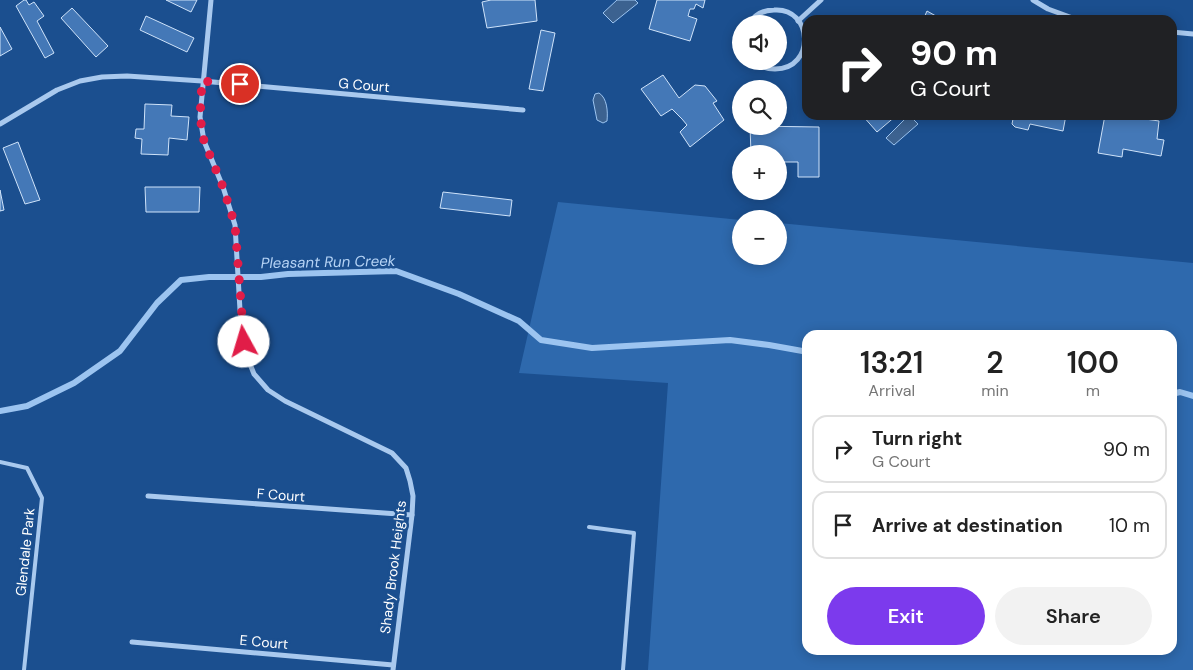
<!DOCTYPE html>
<html lang="en">
<head>
<meta charset="utf-8">
<style>
  body { margin:0; font-family:"DM Sans",sans-serif; background:#f2f2f2; color:#222; height:100vh; display:flex; flex-direction:column; font-size:19px; white-space:nowrap }
  * { box-sizing:border-box; margin:0 }
  p { font-size:16px; color:#767676 }
  .icon { flex:none; width:28px; height:28px; fill:none; stroke:currentColor; stroke-width:2; stroke-linecap:round; stroke-linejoin:round }
  .map { position:relative; flex:1; overflow:hidden }
  .side { position:absolute; left:802px; top:330px; width:375px; height:325px; display:flex; flex-direction:column; background:#fff; border-radius:15px; box-shadow:0 2px 12px #0003 }
  .side>* { flex:none }
  .top-card { position:absolute; left:802px; top:15px; width:375px; height:105px; border-radius:15px; box-shadow:0 2px 12px #0003; background:#202124; color:#fff; overflow:hidden }
  .tools { position:absolute; left:732px; top:15px; display:grid; gap:10px }
  .tools a { display:grid; place-items:center; width:55px; height:55px; border-radius:50%; background:#fff; box-shadow:0 2px 12px #0003; font-size:25px }
  .pin { position:absolute; display:grid; place-items:center; width:42px; height:42px; color:#fff; margin:-21px; border:2px solid #fff; border-radius:50%; box-shadow:0 1px 5px #0007 }
  .me { position:absolute; width:55px; margin:-28px; rotate:354deg; stroke-linejoin:round; filter:drop-shadow(0 0 4px #0008) }
  .turn { display:flex; align-items:center; gap:18px; height:105px; padding:0 25px; font-size:22px }
  .turn .icon { width:65px; height:65px; stroke-width:2.5 }
  .turn b { display:block; font-size:35px; line-height:42px }
  .eta { display:flex; justify-content:space-evenly; align-items:center; height:85px; text-align:center }
  .eta b { font-size:30px; font-weight:600; line-height:35px }
  .primary-button { display:flex; gap:10px; margin-top:auto; padding:10px 25px }
  .primary-button a { flex:1; height:58px; border-radius:30px; background:#7c3aed; color:#fff; font-size:20px; font-weight:600; line-height:58px; text-align:center }
  .primary-button a+a { background:#f2f2f2; color:#222 }
  ul { padding:0; list-style:none }
  li { display:flex; align-items:center; gap:15px; height:68px; margin:0 10px 8px; padding:0 15px; border:2px solid #e0e0e0; border-radius:15px }
  li div { flex:1 }
  li b { display:block; font-size:19px }
  li em { font-style:normal }
  .map>svg:first-child { display:block }
  .green { fill:#2e69ad; fill-rule:evenodd }
  .water { fill:#3c6290; stroke:#9cc4f0 }
  .lines { fill:none; stroke-linecap:round; stroke-linejoin:round }
  .stream { stroke:#9cc4f0; stroke-width:6 }
  .building { fill:#4478b7; stroke:#cfe3fa }
  .service { stroke:#a9c9ee; stroke-width:4 }
  .minor { stroke:#a9c9ee; stroke-width:5 }
  .route { stroke:#e11d48; stroke-width:9; stroke-dasharray:0 16.2 }
  .labels { text-anchor:middle; dominant-baseline:central; stroke-width:5; stroke-linejoin:round; paint-order:stroke }
  .street-label { font-size:14px; fill:#fff; stroke:#1b4f8f }
  .water-label { font-size:15px; font-style:italic; fill:#b5d3f5; stroke:#1b4f8f }
</style>
</head>
<body>
<div class="map">
<svg width="1193" height="670" viewBox="0 0 1193 670">
  <rect width="100%" height="100%" fill="#1b4f8f"/>
  <!-- green -->
  <path class="green" d="M558 202 741 220V256H779V223L1193 263V670H648L668 383 519 373ZM808 335H1172V650H808Z"/>
  <!-- water -->
  <g class="water">
    <polygon points="617,0 635,0 638,3 613,23 603,13"/>
    <path d="M599 93C607 98 608 111 607 121L603 123 597 120 593 100 595 94Z"/>
    <polygon points="909,115 918,124 894,145 886,138"/>
  </g>
  <g class="lines">
    <!-- stream -->
    <g class="stream">
      <polyline points="1172,394 1180,392 1193,396"/>
      <polyline points="0,411 27,406 74,383 120,351 157,303 181,280 209,277 261,277 288,274 396,271 459,294 519,321 541,340 592,348 730,340 769,345 808,352"/>
    </g>
  </g>
  <!-- building -->
  <g class="building">
    <polygon points="24,0 26,0 29,5 34,2 44,16 37,21 54,53 45,58 16,6"/>
    <polygon points="166,0 197,0 191,12"/>
    <polygon points="491,0 535,0 537,21 487,28 482,2"/>
    <polygon points="657,0 705,0 703,8 696,4 694,9 690,9 688,16 697,19 690,41 649,29"/>
    <polygon points="72,8 108,46 96,57 61,18"/>
    <polygon points="927,11 943,20 923,20"/>
    <polygon points="146,16 194,38 187,52 140,30"/>
    <polygon points="0,27 12,49 0,56"/>
    <polygon points="541,30 555,33 543,91 529,89"/>
    <polygon points="663,75 679,98 695,85 705,86 717,101 713,103 724,120 690,147 680,132 687,125 682,119 672,109 661,116 641,89"/>
    <polygon points="145,104 172,105 171,116 189,117 187,140 169,138 168,155 141,154 142,139 135,138 136,129 144,129"/>
    <polygon points="862,115 897,115 877,132"/>
    <polygon points="1005,115 1066,115 1063,131 1030,124 1028,130 1015,127 1012,124 1013,119 1005,116"/>
    <polygon points="1105,115 1131,115 1131,117 1159,121 1157,139 1164,140 1161,156 1123,149 1122,157 1098,153"/>
    <polygon points="750,126 819,127 819,177 798,177 798,162 779,162 779,154 751,154"/>
    <polygon points="18,142 40,200 25,204 3,148"/>
    <polygon points="145,187 200,187 199,212 146,212"/>
    <polygon points="0,190 4,210 0,211"/>
    <polygon points="443,192 512,200 510,216 440,208"/>
  </g>
  <g class="lines">
    <!-- service -->
    <g class="service">
      <polyline points="0,462 27,468 42,498 24,670"/>
      <polyline points="589,527 634,533 623,670"/>
    </g>
    <!-- minor -->
    <g class="minor">
      <polyline points="211,0 200,117 204,141 223,187 235,225 240,310 248,359 254,374 268,390 285,401 392,453 406,468 410,481 413,496 412,515 393,670"/>
      <polyline points="1033,0 1048,9 1078,20"/>
      <polyline points="798,21 821,0"/>
      <path d="M749 24C755 14 763 10 774 10 813 7 816 69 775 69 767 69 760 67 754 61"/>
      <polyline points="1172,32 1193,34"/>
      <polyline points="0,124 57,90 80,81 102,77 127,76 202,81 523,110"/>
      <polyline points="148,496 412,515"/>
      <polyline points="132,642 393,665"/>
    </g>
  </g>
  <g class="lines">
    <!-- route -->
    <polyline class="route" points="240,84 202,81 200,117 204,141 223,187 235,225 244,342"/>
  </g>
  <g class="labels">
    <!-- street labels -->
    <g class="street-label">
      <text transform="translate(364 85) rotate(5)">G Court</text>
      <text transform="translate(281 495) rotate(4)">F Court</text>
      <text transform="translate(25 552) rotate(-84)">Glendale Park</text>
      <text transform="translate(393 567) rotate(-83)">Shady Brook Heights</text>
      <text transform="translate(264 642) rotate(5)">E Court</text>
    </g>
    <!-- water labels -->
    <g class="water-label">
      <text transform="translate(328 262) rotate(-1)">Pleasant Run Creek</text>
    </g>
  </g>
</svg>
<div class="tools">
<a><svg class="icon" aria-label="sound" viewBox="0 0 24 24"><path d="M4 9h4l5-4v14l-5-4H4zM17 9q2 3 0 6"/></svg></a>
<a><svg class="icon" aria-label="search" viewBox="0 0 24 24"><circle cx="10" cy="10" r="6"/><path d="M15 15l6 6"/></svg></a>
<a>+</a>
<a>−</a>
</div>
<div class="pin" style="left:240px;top:84px;background:#d93025"><svg class="icon" aria-label="arrive" viewBox="0 0 24 24"><path d="M6 21V4h12l-3 4 3 4H6"/></svg></div>
<svg class="me" style="left:244px;top:342px" viewBox="-20 -20 40 40"><circle r="19" fill="#fff"/><path d="M0-13L10 11 0 6-10 11z" fill="#e11d48"/></svg>
<div class="top-card">
<div class="turn"><svg class="icon" aria-label="right" viewBox="0 0 24 24"><path d="M7 20v-9h11M14 6l5 5-5 5"/></svg><div><b>90 m</b>G Court</div></div>
</div>
<section class="side">
<div class="eta">
<div><b>13:21</b><p>Arrival</p></div>
<div><b>2</b><p>min</p></div>
<div><b>100</b><p>m</p></div>
</div>
<ul>
<li><svg class="icon" aria-label="right" viewBox="0 0 24 24"><path d="M7 20v-9h11M14 6l5 5-5 5"/></svg><div><b>Turn right</b><p>G Court</p></div><em>90 m</em></li>
<li><svg class="icon" aria-label="arrive" viewBox="0 0 24 24"><path d="M6 21V4h12l-3 4 3 4H6"/></svg><div><b>Arrive at destination</b></div><em>10 m</em></li>
</ul>
<div class="primary-button"><a>Exit</a><a>Share</a></div>
</section>
</div>
</body>
</html>
